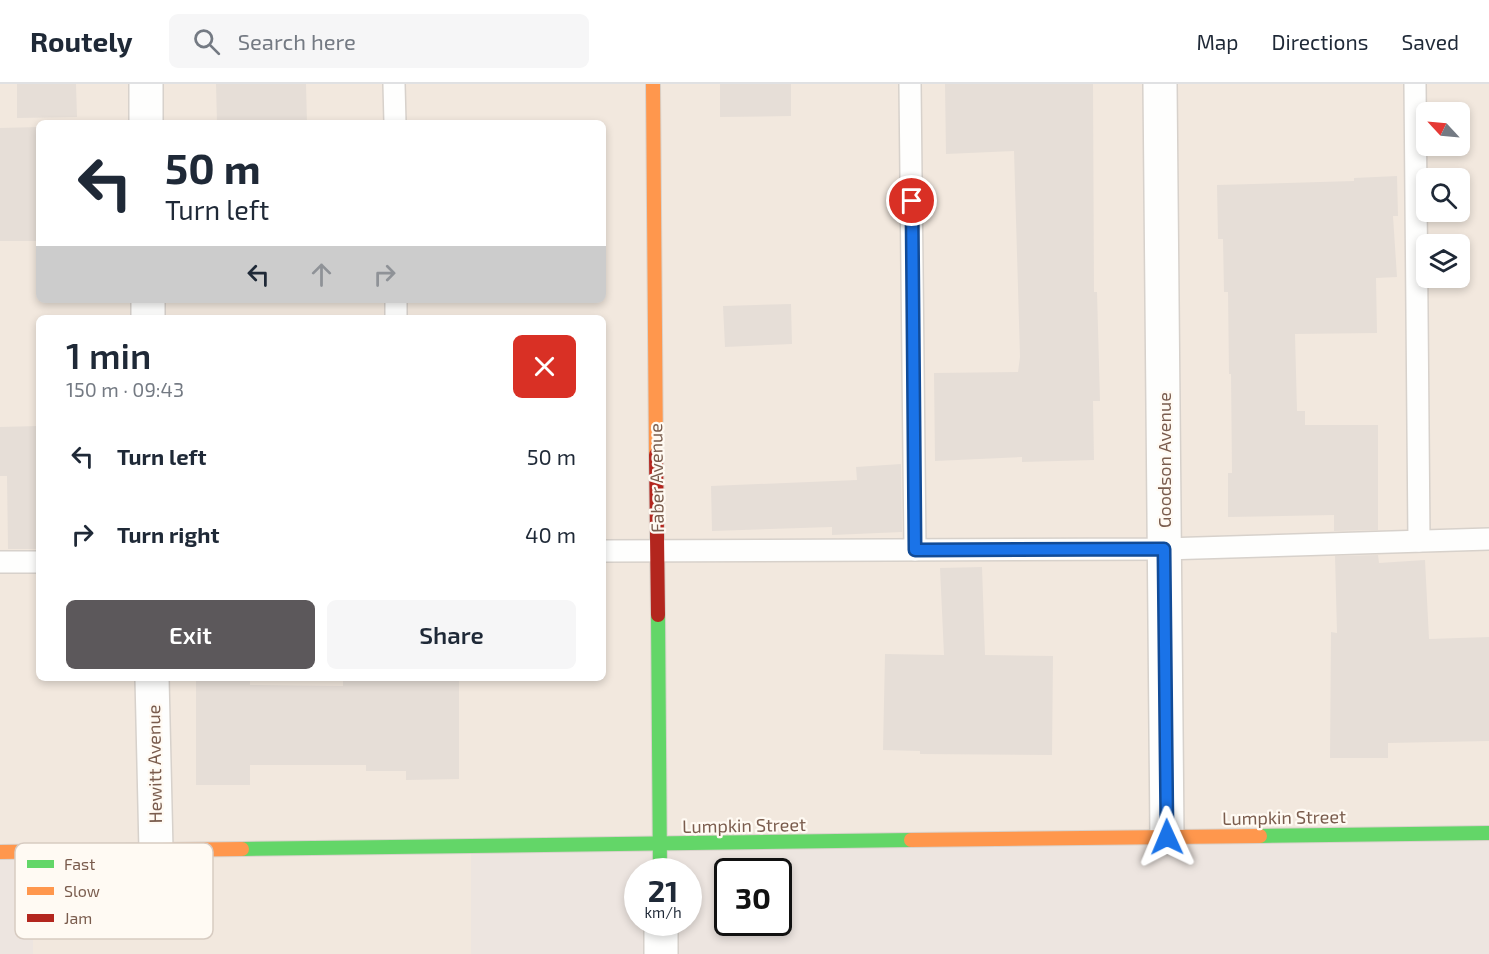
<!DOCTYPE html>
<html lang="en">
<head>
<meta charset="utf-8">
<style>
  body { margin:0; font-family:"Exo 2",sans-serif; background:#f6f6f7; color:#1f2937; height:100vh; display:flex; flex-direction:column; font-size:22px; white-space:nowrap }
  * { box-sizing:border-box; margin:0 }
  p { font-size:20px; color:#747a83 }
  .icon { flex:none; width:33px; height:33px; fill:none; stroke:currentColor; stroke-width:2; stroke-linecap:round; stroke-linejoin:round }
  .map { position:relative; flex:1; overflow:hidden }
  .panel { position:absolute; left:36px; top:231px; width:570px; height:366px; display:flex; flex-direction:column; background:#fff; border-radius:9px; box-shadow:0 3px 9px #0003 }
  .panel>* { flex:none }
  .guide { position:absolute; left:36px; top:36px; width:570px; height:183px; border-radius:9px; box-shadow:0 3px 9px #0003; background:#fff; color:#1f2937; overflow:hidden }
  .needle { width:39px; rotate:296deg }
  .tools { position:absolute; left:1416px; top:18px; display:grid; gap:12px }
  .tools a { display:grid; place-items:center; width:54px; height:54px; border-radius:9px; background:#fff; box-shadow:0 3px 9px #0003; font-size:30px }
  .speed { position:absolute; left:624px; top:774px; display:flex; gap:12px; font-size:30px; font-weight:700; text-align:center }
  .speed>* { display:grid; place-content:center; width:78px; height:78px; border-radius:50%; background:#fff; box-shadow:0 3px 9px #0003; line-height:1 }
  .speed small { font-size:15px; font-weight:400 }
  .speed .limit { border:3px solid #111; border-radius:9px; background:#fff; color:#111 }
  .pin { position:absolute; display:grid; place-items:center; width:51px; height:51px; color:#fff; margin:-26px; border:3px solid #fff; border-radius:50%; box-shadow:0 2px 6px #0007 }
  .me { position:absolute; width:66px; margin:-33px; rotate:359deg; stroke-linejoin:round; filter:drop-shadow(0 0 4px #0008) }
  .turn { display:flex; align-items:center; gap:21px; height:126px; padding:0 30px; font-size:27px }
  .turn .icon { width:78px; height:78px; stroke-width:2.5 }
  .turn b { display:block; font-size:42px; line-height:51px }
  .lanes { display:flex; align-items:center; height:57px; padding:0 30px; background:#0003; justify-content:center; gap:30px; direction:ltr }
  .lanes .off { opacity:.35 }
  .round { display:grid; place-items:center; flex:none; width:63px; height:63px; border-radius:9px; background:#f6f6f7 }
  .overview { display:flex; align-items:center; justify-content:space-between; height:102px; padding:0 30px }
  h1 { font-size:36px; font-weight:600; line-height:45px }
  .primary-button { display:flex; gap:12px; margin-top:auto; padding:12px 30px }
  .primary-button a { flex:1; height:69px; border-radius:9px; background:#5c585b; color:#fff; font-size:24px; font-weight:600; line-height:69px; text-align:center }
  .primary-button a+a { background:#f6f6f7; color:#1f2937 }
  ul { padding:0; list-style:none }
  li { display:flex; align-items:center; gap:18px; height:78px; padding:0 30px }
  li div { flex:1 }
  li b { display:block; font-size:22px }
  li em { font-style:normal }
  header { display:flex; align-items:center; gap:36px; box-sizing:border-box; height:84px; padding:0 30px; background:#fff; border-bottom:2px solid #e0e1e3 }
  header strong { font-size:28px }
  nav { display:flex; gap:33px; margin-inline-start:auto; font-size:21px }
  .search { width:420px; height:54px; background:#f6f6f7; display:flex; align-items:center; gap:15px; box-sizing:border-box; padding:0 21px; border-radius:9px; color:#747a83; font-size:22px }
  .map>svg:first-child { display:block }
  .residential { fill:#f2e8de; fill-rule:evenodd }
  .industrial { fill:#ede5e0; fill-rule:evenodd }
  .building { fill:#e6ded7 }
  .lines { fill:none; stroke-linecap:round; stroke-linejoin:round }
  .lane-casing { stroke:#d7d1cb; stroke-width:24 }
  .street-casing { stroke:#d7d1cb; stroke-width:36 }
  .fast-casing { stroke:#d9d2cb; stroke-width:16 }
  .slow-casing { stroke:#d9d2cb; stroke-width:16 }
  .jam-casing { stroke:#d9d2cb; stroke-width:16 }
  .lane { stroke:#fefefd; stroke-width:21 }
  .street { stroke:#fefefd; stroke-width:33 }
  .fast { stroke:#63d668; stroke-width:14 }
  .slow { stroke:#ff974d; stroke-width:14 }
  .jam { stroke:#b3261e; stroke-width:14 }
  .route-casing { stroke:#114b97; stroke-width:15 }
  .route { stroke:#1a73e8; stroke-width:10 }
  .labels { text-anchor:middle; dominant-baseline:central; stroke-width:4.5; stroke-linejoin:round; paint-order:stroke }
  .street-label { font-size:18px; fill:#7a5c4d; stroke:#fffaf3 }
  .key { fill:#fffaf3; stroke:#d7cbc1; stroke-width:1.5 }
  .key-label { font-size:16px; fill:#7a5c4d }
</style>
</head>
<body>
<header>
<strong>Routely</strong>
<div class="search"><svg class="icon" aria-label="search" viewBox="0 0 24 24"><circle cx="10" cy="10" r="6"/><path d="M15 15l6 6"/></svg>Search here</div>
<nav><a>Map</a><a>Directions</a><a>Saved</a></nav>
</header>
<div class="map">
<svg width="1489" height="870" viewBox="0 0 1489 870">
  <rect width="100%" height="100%" fill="#f9f5f0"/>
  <!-- residential -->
  <path class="residential" d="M0 0H1489V749L471 763V870H33V768H0ZM1426 28H1460V62H1426ZM39 39H603V216H39ZM1426 94H1460V128H1426ZM1426 160H1460V194H1426ZM39 234H603V594H39Z"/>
  <!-- industrial -->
  <g class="industrial">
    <path d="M1489 749V870H471V763ZM638 788H688V838H638ZM728 788H778V838H728Z"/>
    <polygon points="33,768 33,870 0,870 0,769"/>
  </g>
  <!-- building -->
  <g class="building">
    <polygon points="17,0 76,0 77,33 17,34"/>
    <polygon points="216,0 306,0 307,39 217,39"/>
    <polygon points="720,0 791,0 791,32 720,33"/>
    <polygon points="945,0 1093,0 1094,208 1097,208 1100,317 1093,317 1094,376 1022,378 1022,373 935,377 934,289 1018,288 1020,273 1014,67 946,70"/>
    <polygon points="39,43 39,157 0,157 0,44"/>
    <polygon points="1397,92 1398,132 1393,132 1397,193 1376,194 1377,249 1295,250 1297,327 1305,327 1305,341 1378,341 1378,446 1334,447 1334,431 1228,433 1228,389 1232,389 1231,290 1229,290 1228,208 1224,208 1223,155 1218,155 1217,101 1354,97 1354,94"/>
    <polygon points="791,220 792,260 725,263 723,222"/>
    <polygon points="39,342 39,465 8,465 7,392 0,392 0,343"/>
    <polygon points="901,380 902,448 832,451 832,443 712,447 711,402 857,396 856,383"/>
    <polygon points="1378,471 1379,479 1425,476 1429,555 1489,553 1489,657 1388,659 1388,674 1330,674 1331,548 1337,549 1335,472"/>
    <polygon points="982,483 985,571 1053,572 1052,671 920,670 920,667 883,666 885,570 944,571 940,484"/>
    <polygon points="196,594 250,594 250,601 343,602 343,594 459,594 459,695 406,696 406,687 366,687 366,681 250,681 250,701 196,701"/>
  </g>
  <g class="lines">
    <!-- lane casing -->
    <g class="lane-casing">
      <g id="lane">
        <polyline points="394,0 395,39"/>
        <polyline points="910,0 915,466"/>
        <polyline points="1415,0 1419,457"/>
        <polyline points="396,216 396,234"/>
        <polyline points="603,467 1164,465 1489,455"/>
        <polyline points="0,478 39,478"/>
      </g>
    </g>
    <!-- street casing -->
    <g class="street-casing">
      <g id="street">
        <polyline points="146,0 146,39"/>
        <polyline points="1160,0 1167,753"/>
        <polyline points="148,216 148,234"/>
        <polyline points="152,594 156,766"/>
        <polyline points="661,838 661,870"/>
      </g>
    </g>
    <!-- fast casing -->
    <g class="fast-casing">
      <g id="fast">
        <polyline points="658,531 660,788"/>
        <polyline points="1260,752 1489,749"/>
        <polyline points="242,765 911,756"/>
      </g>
    </g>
    <!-- slow casing -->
    <g class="slow-casing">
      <g id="slow">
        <polyline points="653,0 656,371"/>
        <polyline points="911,756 1260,752"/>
        <polyline points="0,768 242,765"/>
      </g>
    </g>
    <!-- jam casing -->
    <g class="jam-casing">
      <polyline id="jam" points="656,371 658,531"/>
    </g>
    <!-- lane -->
    <use href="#lane" class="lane"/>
    <!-- street -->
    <use href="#street" class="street"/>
    <!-- fast -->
    <use href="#fast" class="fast"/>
    <!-- slow -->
    <use href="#slow" class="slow"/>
    <!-- jam -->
    <use href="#jam" class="jam"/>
  </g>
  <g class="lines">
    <!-- route casing -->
    <g class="route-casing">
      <polyline id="route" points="912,117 915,466 1164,465 1167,753"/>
    </g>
    <!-- route -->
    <use href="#route" class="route"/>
  </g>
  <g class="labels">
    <!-- street labels -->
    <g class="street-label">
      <text transform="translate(1164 376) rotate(-90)">Goodson Avenue</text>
      <text transform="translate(656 394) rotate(-91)">Faber Avenue</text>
      <text transform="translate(154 680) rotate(-91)">Hewitt Avenue</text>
      <text transform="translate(1284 733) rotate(-1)">Lumpkin Street</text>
      <text transform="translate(744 741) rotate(-1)">Lumpkin Street</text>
    </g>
  </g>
  <!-- legend -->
  <rect x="15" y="759" width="198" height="96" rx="9" class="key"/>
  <rect x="27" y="776" width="27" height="8" fill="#63d668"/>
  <rect x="27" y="803" width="27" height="8" fill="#ff974d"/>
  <rect x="27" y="830" width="27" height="8" fill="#b3261e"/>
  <g class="key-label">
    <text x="64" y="786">Fast</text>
    <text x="64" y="813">Slow</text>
    <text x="64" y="840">Jam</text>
  </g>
</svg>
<div class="tools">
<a><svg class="needle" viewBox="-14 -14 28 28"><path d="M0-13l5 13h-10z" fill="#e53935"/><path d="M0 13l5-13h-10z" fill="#747a83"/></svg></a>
<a><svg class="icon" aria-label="search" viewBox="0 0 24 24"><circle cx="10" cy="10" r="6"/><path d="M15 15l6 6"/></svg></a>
<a><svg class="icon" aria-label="layers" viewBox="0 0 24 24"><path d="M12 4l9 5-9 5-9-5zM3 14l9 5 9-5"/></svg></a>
</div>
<div class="speed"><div>21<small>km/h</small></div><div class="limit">30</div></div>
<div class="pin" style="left:912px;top:117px;background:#d93025"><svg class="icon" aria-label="arrive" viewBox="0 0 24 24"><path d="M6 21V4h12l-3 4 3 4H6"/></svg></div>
<svg class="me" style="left:1167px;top:753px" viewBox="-20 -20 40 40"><path d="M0-17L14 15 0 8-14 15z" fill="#1a73e8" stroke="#fff" stroke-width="4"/></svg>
<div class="guide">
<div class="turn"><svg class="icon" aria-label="left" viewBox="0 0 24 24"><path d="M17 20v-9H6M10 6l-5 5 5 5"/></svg><div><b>50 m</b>Turn left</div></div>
<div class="lanes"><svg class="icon" aria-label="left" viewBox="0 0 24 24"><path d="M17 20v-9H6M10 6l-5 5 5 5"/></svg><svg class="icon off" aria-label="ahead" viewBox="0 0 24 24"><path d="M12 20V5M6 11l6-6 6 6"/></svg><svg class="icon off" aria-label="right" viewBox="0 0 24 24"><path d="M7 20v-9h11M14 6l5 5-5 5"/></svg></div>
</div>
<section class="panel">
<div class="overview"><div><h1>1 min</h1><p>150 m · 09:43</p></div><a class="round" style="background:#d93025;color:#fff"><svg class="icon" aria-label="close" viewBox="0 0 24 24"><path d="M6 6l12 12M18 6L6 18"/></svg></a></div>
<ul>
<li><svg class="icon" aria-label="left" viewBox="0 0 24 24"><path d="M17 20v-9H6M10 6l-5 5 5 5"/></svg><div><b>Turn left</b></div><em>50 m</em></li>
<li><svg class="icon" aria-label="right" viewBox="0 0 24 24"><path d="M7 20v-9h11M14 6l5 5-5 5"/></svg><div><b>Turn right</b></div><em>40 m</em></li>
</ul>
<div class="primary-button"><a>Exit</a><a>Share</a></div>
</section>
</div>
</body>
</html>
